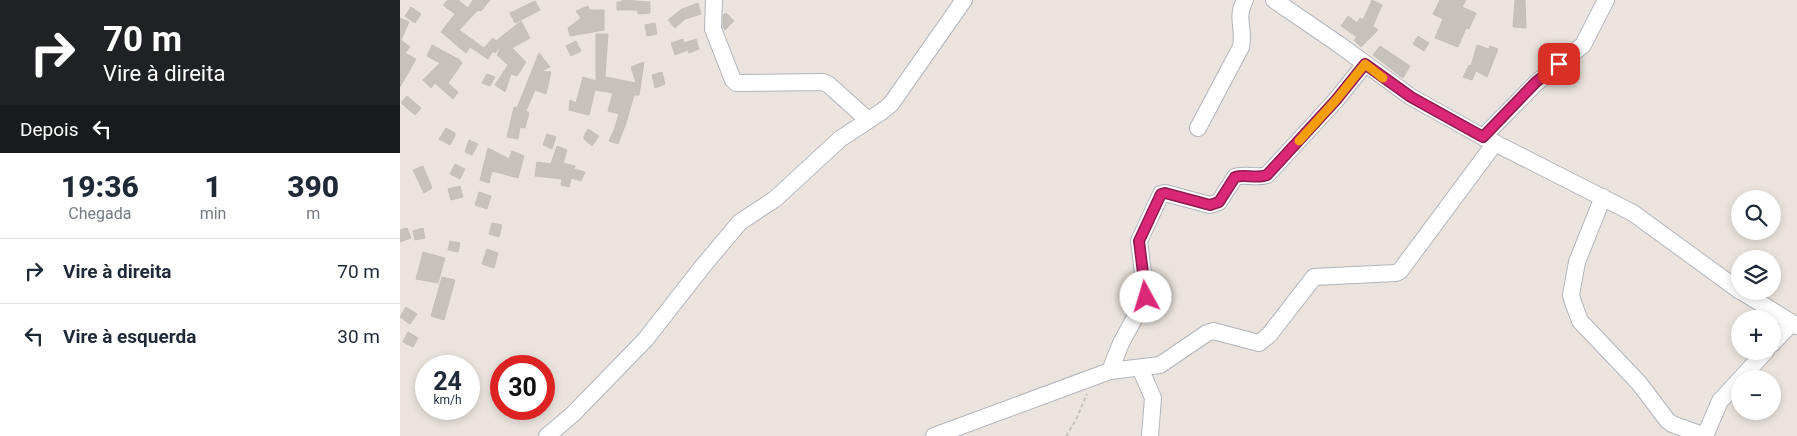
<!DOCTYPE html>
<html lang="pt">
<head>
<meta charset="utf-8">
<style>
  body { margin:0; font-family:Roboto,sans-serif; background:#f2f2f3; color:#1f2937; height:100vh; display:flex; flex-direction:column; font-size:19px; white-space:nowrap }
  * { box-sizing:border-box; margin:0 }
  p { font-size:16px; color:#747a83 }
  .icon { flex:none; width:28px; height:28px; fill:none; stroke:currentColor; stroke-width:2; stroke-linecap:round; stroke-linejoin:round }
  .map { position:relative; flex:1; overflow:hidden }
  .details { display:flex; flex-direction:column; background:#fff; width:400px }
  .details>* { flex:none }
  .banner { background:#202124; color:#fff; overflow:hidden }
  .buttons { position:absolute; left:1331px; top:190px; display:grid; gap:10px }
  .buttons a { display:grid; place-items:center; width:50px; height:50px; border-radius:50%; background:#fff; box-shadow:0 2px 8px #0003; font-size:25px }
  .speed { position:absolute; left:15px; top:355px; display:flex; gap:10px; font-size:25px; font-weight:700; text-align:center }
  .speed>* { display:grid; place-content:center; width:65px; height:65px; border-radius:50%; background:#fff; box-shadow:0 2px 8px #0003; line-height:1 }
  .speed small { font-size:12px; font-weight:400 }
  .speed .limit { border:8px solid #d22; background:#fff; color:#111 }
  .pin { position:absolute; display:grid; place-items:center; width:42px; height:42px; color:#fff; margin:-21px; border-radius:10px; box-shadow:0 2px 8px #0006 }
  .me { position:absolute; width:55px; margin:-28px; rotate:354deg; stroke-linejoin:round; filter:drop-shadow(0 0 4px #0008) }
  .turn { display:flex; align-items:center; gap:18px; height:105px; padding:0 20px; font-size:22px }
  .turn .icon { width:65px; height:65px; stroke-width:2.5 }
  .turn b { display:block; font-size:35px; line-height:42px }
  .then { display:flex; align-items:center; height:48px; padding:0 20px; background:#0003; gap:10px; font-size:19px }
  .eta { display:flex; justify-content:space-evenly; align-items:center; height:85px; text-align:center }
  .eta b { font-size:30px; font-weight:800; line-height:35px }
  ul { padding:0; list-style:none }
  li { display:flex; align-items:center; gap:15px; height:65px; padding:0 20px; border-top:1px solid #e0e1e3 }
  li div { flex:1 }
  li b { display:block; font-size:19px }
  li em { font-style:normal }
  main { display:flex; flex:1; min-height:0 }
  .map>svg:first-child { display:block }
  .building { fill:#c6c1bd; stroke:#c6bfb7 }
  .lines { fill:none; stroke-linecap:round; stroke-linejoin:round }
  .minor-casing { stroke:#b1b4bc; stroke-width:18 }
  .path { stroke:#c3c3c3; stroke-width:2; stroke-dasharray:4 2.5; stroke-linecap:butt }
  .minor { stroke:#fff; stroke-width:16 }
  .route-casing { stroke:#8e194d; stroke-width:12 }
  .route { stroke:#db2777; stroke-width:9 }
  .slow { stroke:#f59e0b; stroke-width:9 }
</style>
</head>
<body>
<main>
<section class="details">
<div class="banner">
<div class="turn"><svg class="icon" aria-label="right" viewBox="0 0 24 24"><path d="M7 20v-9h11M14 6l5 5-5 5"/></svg><div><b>70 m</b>Vire à direita</div></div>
<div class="then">Depois<svg class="icon" aria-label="left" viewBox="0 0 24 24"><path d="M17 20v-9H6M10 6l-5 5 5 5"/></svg></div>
</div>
<div class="eta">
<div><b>19:36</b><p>Chegada</p></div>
<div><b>1</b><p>min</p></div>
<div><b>390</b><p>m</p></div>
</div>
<ul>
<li><svg class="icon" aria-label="right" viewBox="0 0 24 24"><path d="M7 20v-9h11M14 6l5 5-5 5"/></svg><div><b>Vire à direita</b></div><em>70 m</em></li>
<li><svg class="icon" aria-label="left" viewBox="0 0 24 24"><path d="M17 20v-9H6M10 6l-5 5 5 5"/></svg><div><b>Vire à esquerda</b></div><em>30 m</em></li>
</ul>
</section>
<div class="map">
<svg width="1397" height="436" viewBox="0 0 1397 436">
  <rect width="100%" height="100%" fill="#ebe4de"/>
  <!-- building -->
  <g class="building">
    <polygon points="48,0 58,0 68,8 73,0 90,0 81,11 78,10 59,30 84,48 93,38 96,41 121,21 130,38 112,48 126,62 117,76 111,74 105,92 95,85 108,65 97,55 100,49 99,48 95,53 93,51 88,59 70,47 66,53 41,32 55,14 43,5"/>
    <polygon points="222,0 250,2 250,13 238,14 238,10 217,10 217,2 222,2"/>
    <polygon points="972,0 982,5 973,26 978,30 961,47 954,40 957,37 941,26 948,16 957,23 960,18 963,20"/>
    <polygon points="1040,0 1066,0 1062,7 1076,13 1069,29 1066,28 1058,47 1035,38 1043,19 1033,14"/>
    <polygon points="1115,0 1125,0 1126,28 1113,27"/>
    <polygon points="135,1 140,10 115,23 110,13"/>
    <polygon points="298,3 301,14 285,19 275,28 268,20 282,9"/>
    <polygon points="188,6 189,10 204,10 204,30 170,36 168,28 181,18 176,11"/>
    <polygon points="11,7 21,14 15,23 5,16"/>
    <polygon points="326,13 334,21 325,30 323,27 323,15"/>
    <polygon points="0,18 9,22 1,40 10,47 5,53 16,59 0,87"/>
    <polygon points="255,23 257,34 247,36 245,25"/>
    <polygon points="196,34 208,34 205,77 236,83 231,67 244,62 239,95 234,95 226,123 218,144 209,141 214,130 219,114 208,111 213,93 195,90 189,115 169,110 170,100 176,103 183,77 196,81"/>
    <polygon points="1018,36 1029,43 1024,51 1013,44"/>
    <polygon points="283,39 284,43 296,39 299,49 289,53 288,50 275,55 271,43"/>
    <polygon points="176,41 181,51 171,56 166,46"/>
    <polygon points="32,45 60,60 60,61 62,63 48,83 58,92 53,99 35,83 31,88 23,80 40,63 27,56"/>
    <polygon points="1077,45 1089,49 1090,46 1098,49 1087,77 1076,71 1072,80 1063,77 1069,65 1071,66"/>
    <polygon points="980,46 1010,66 1003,78 973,55"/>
    <polygon points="139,53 150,67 141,71 151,72 146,94 135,90 126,111 129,113 125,128 120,127 118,139 107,137 114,107 117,108"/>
    <polygon points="262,72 265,84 255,88 252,75"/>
    <polygon points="87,74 95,77 90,86 82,83"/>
    <polygon points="7,96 21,108 15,115 1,103"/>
    <polygon points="46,128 55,133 55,136 50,145 39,139"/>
    <polygon points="188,129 199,136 192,146 184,139 184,136"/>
    <polygon points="147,134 156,137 152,149 143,145"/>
    <polygon points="69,140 78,144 72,155 65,152"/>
    <polygon points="157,146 167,150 163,163 175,166 174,169 185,172 181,181 171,178 169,187 161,185 162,179 135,176 137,162 151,164"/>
    <polygon points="88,148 109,159 112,151 124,156 118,178 92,171 89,183 80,180"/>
    <polygon points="55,164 65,169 60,179 50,174"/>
    <polygon points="23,166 32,188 24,193 13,170"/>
    <polygon points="60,186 63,197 51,200 48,189"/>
    <polygon points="79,192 91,196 87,209 75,205"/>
    <polygon points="92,223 102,225 99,237 89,234"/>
    <polygon points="7,228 11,238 0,242 0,230"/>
    <polygon points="23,228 25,238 15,240 13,231"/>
    <polygon points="50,241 60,243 58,252 48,250"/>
    <polygon points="87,249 98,253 94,268 82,264"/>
    <polygon points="23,252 45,258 38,283 16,279"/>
    <polygon points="42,277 55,280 44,320 31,316"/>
    <polygon points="6,307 17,314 10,324 0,317"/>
    <polygon points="8,332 18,338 13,347 3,342"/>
  </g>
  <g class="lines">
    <!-- minor casing -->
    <g class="minor-casing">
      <g id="minor">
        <polyline points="314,0 313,29 333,80 336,83 423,82 429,85 468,120"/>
        <polyline points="874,0 937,43 1011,97 1083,137 1233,213 1340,291"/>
        <path d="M798 128 841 47C845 29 835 18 845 0"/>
        <polyline points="1083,137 1136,83 1183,45 1206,0"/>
        <polyline points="1203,197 1177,262 1171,295 1173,302 1180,321 1239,383 1267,420 1272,424 1305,436"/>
        <polyline points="1341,291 1397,326"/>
        <polyline points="1372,344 1392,323"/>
        <polyline points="740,368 753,398 750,436"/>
        <path d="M710 371 721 343 746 297 739 241 761 194 765 193 810 205 819 202 835 177C845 173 856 179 867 175L936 100 965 64"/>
        <polyline points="147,436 173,414 245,340 303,266 340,222 375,199 440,139 481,112 491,104 564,0"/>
        <polyline points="534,436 710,371 760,365 807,333 813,331 859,343 869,335 914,277 996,273 1000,271 1095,143"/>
        <polyline points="1305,436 1320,401 1366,351"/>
      </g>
    </g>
    <!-- path -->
    <polyline class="path" points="666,436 676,420 687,394"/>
    <!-- minor -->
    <use href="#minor" class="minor"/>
  </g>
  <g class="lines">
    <!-- route casing -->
    <g class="route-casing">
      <path id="route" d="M746 297 739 241 761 194 765 193 810 205 819 202 835 177C845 174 856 179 867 175L936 100 965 64 1011 97 1083 137 1136 82 1159 64"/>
    </g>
    <!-- route -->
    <use href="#route" class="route"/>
    <!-- slow -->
    <polyline class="slow" points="899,141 936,100 965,64 983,78"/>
  </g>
</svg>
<div class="buttons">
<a><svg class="icon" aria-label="search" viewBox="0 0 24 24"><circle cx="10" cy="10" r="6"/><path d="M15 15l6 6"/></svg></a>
<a><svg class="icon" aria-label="layers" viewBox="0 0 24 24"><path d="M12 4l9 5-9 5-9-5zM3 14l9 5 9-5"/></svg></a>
<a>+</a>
<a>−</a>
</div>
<div class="speed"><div>24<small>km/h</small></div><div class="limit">30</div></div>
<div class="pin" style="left:1159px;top:64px;background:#d93025"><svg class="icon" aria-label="arrive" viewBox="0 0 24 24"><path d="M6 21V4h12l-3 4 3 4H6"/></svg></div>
<svg class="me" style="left:746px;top:297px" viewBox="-20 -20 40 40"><circle r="19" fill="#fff"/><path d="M0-13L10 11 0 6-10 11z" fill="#db2777"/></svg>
</div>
</main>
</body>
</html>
